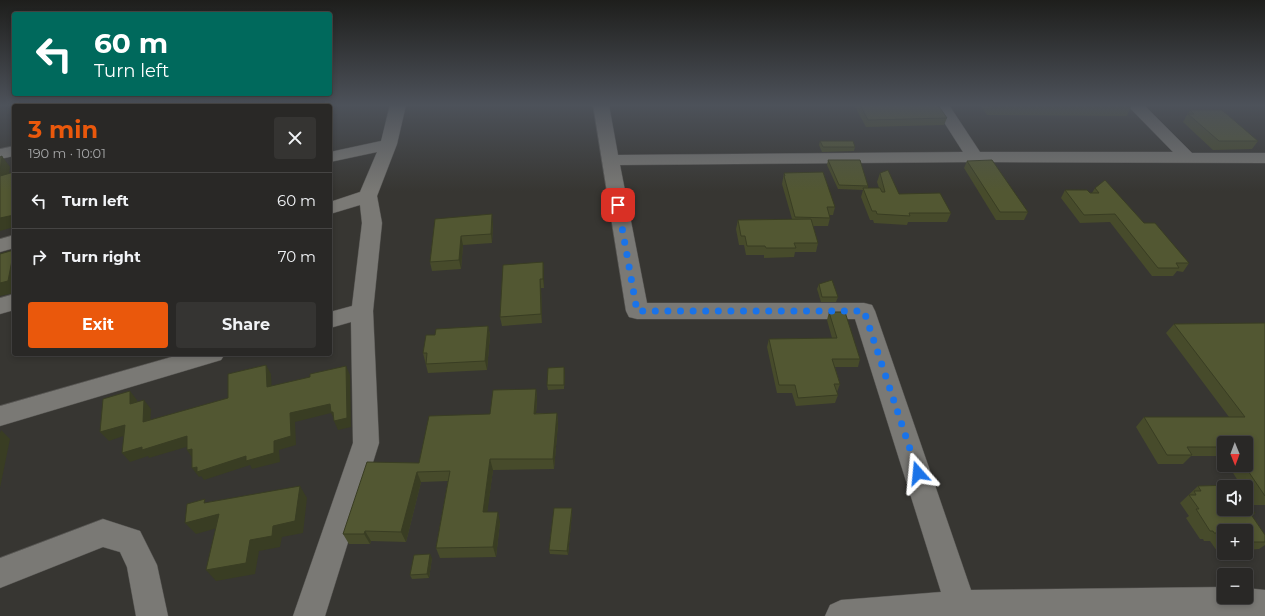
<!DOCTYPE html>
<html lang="en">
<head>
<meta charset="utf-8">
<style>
  body { margin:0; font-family:Montserrat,sans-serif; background:#353432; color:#f1f3f6; height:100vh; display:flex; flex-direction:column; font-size:15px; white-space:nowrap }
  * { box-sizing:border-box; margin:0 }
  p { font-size:13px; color:#a5a6a7 }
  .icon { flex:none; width:22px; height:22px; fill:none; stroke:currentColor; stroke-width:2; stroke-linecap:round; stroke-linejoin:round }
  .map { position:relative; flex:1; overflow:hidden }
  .details { position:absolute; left:12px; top:104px; width:320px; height:252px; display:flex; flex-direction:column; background:#292826; border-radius:4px; box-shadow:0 2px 6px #0003,0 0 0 1px #454443 }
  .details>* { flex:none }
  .banner { position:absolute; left:12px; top:12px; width:320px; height:84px; border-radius:4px; box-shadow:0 2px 6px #0003,0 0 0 1px #454443; background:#00695c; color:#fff; overflow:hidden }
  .needle { width:26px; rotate:179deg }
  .fabs { position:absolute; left:1217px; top:436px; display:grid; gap:8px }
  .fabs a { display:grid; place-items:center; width:36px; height:36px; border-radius:4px; background:#292826; box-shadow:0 2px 6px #0003,0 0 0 1px #454443; font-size:20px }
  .pin { position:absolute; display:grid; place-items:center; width:34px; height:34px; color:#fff; margin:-17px; border-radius:8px; box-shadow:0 2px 6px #0006 }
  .me { position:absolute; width:44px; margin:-22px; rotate:342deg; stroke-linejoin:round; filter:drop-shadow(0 0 3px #0008) }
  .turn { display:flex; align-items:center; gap:14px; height:84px; padding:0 16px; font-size:18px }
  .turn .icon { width:52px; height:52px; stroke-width:2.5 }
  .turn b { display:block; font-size:28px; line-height:34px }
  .round { display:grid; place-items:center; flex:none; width:42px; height:42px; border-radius:4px; background:#353432 }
  .headline { display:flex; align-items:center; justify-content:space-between; height:68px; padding:0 16px }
  h1 { font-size:24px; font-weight:700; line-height:30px; color:#ea580c }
  .action { display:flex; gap:8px; margin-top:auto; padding:8px 16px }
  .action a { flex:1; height:46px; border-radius:4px; background:#ea580c; color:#fff; font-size:16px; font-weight:700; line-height:46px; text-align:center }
  .action a+a { background:#353432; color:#f1f3f6 }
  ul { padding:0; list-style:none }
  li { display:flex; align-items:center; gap:12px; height:56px; padding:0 16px; border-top:1px solid #454443 }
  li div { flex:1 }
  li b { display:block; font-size:15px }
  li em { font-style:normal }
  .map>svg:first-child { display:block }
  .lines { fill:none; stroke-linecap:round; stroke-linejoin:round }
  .minor-casing { stroke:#545350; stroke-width:1 }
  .minor { fill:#7a7975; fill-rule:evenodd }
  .wall { fill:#474b2b }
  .shaded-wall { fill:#393d23 }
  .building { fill:#525732; stroke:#393d23 }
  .route { stroke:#1a73e8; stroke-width:7; stroke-dasharray:0 12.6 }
</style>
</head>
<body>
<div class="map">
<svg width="1265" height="616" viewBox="0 0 1265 616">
  <rect width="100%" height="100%" fill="#373632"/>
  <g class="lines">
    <!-- minor casing -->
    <g class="minor-casing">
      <g id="minor">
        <polygon points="188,105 208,105 187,106"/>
        <polygon points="390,105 406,105 397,144 377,196 382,223 373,311 379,443 325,616 293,616 353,443 351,322 330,328 330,312 352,306 362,223 360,205 330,214 330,202 360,192 377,152 330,162 330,152 381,141"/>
        <polygon points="593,105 609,105 618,155 963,152 933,105 949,105 980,152 1173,152 1127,105 1144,105 1192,153 1265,153 1265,163 975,162 620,165 647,303 864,303 872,305 875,311 971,590 1224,587 1224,597 1246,597 1246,588 1265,590 1265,616 825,616 830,605 841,600 941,592 855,319 637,319 629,317 626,311"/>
        <polygon points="14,146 14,156 0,159 0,149"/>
        <polygon points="14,235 14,248 0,252 0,239"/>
        <polygon points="14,294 14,310 0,314 0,298"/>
        <polygon points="182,354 225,354 221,360 0,426 0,406"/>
        <polygon points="103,519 140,531 157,565 168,616 136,616 127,567 120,552 103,547 0,588 0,558"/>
      </g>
    </g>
    <!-- minor -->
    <use href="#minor" class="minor"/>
  </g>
  <!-- wall -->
  <g class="wall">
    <polygon points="854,105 938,105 947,118 944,125 866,127"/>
    <polygon points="980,105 1129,105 1131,107 1127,116 987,115"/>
    <polygon points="1190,110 1258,141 1252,149 1213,150 1183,122 1185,119 1185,118"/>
    <polygon points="820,141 855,147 854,151 822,152 819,145"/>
    <polygon points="828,160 868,186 868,188 879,188 877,182 880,173 899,194 951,213 947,222 908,222 907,225 874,223 873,220 870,220 861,197 863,190 838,189 827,165"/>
    <polygon points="967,161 1028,212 1024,220 996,220 964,168"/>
    <polygon points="784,173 835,207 833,215 829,215 830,218 828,226 813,226 818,243 816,252 795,252 794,257 764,258 764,255 746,255 744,245 739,245 736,229 738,220 792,219 782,184"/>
    <polygon points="1095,188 1144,223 1189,263 1183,272 1177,271 1173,276 1152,276 1110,222 1080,223 1061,198 1065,190 1092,193"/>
    <polygon points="435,219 493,223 492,243 463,245 461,269 432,271 430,262"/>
    <polygon points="543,262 544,271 544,288 541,288 542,323 502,326 500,317"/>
    <polygon points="819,284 838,297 836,302 821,302 817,289"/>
    <polygon points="829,312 860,359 858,367 835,367 840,384 837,392 838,395 835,403 796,406 792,393 777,393 767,347 769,339 832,338 827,320"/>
    <polygon points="1265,323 1265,505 1254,505 1246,493 1246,487 1242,487 1228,465 1246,465 1246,443 1224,443 1224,460 1222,456 1191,456 1183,464 1158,464 1136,427 1144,417 1229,417 1166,333 1174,324"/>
    <polygon points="488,326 490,335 487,370 428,373 423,353 435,335"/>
    <polygon points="565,372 564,389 548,390 547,385"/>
    <polygon points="536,389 537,400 536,413 557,413 558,424 554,469 493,470 487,512 500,522 496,557 440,558 436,548 448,481 421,482 406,542 371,541 370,544 349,544 343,534 419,463 490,414"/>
    <polygon points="1198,486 1255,513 1252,516 1265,535 1265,545 1259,549 1246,550 1246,531 1224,531 1224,551 1217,551 1210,541 1204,541 1203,539 1200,539 1186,518 1189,516 1180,503"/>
    <polygon points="572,508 572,513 568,555 550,554 549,550"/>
    <polygon points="432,558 429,578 412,579 410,575"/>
  </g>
  <!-- shaded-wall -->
  <g class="shaded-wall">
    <polygon points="4,105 13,105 5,106"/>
    <polygon points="2,156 10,167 7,186 0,177 0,171"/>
    <polygon points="492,214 493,223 492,243 491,234"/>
    <polygon points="14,215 14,227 0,231 0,218"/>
    <polygon points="461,236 463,245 461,269 459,260"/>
    <polygon points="14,250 14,293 0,296 0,283"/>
    <polygon points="543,262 544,271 544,288 543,279"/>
    <polygon points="540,279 541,288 542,323 541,314"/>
    <polygon points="488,326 490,335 487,370 485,361"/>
    <polygon points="266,365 271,374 272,396 267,387"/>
    <polygon points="346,366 350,375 351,427 338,430 334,421 335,421 331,413 295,422 296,445 279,450 280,462 252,469 250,465 204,480 201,476 199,477 192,468 246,456 274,441 290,413"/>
    <polygon points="564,367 565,372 564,389"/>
    <polygon points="536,389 537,400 535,425 534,414"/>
    <polygon points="130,391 137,400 137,413 130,404"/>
    <polygon points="144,400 151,409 150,431 143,422"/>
    <polygon points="557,413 558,424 554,469 553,459"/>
    <polygon points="125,425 132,433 109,441 100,432"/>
    <polygon points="1,430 10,439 0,488 0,433"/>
    <polygon points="187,436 193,445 149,458 148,456 130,462 122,453 142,447"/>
    <polygon points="192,449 193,459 187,450"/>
    <polygon points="490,459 493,470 486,522 483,512"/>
    <polygon points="417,472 421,482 406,542 401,532"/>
    <polygon points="300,486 307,498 303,533 282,537 280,547 259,551 255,574 216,581 206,570 250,540 273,526"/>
    <polygon points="572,508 572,513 568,555 567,551"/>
    <polygon points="498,512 500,522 496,557 493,547"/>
    <polygon points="219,514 228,525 196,534 185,523"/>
    <polygon points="365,531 371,541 370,544 364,534"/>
    <polygon points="430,554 432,558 429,578 427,574"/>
  </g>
  <!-- building -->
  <g class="building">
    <polygon points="860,105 938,105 947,118 868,120"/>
    <polygon points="988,105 1129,105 1131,107 990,107"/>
    <polygon points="1190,110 1222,110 1258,141 1219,141 1188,114 1194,114"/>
    <polygon points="820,141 853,141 855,147 823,147"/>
    <polygon points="2,156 0,171 0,157"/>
    <polygon points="828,160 860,160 868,186 839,185"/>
    <polygon points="992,160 1028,212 1000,212 967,161"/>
    <polygon points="888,170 899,194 940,193 951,213 909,213 910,216 877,214 876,211 872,211 863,188 880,188 882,192 885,192 880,173"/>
    <polygon points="14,172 14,215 0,218 0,176"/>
    <polygon points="823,172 835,207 827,207 830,218 795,217 784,176 785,176 784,173"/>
    <polygon points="1105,180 1144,223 1155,223 1189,263 1176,263 1179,268 1158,268 1115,214 1084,215 1065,190 1087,190 1090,193 1099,193 1095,188"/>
    <polygon points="492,214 491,234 461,236 459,260 430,262 435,219"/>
    <polygon points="811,219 818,243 794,243 796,248 766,248 765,246 747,246 745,236 741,236 738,220"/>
    <polygon points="14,250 8,281 0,283 0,254"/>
    <polygon points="543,262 543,279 540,279 541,314 500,317 503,265"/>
    <polygon points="832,280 838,297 822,297 819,284"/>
    <polygon points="829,312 845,312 860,359 832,359 840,384 834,384 838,395 798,398 795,385 779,385 769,339 837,338"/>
    <polygon points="1265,323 1265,496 1244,465 1246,465 1246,443 1224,443 1224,447 1187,447 1192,455 1167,455 1144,417 1245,417 1174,324"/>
    <polygon points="488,326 485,361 426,364 427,353 423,353 426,335 435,335 436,329"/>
    <polygon points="266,365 267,387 310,377 310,374 346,366 347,418 334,421 333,412 331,412 330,404 290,413 291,436 274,441 274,453 246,461 246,456 197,472 197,467 192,468 192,449 187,450 187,436 142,450 142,447 122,453 125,425 100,432 103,399 130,391 130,404 144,400 143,422 228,398 228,374"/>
    <polygon points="564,367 564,385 547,385 548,368"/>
    <polygon points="536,389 534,414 557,413 553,459 490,459 483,512 498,512 493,547 436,548 450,471 417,472 401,532 365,531 364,534 343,534 367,462 419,463 429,416 490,414 493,390"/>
    <polygon points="1235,485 1236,487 1224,487 1224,509 1246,509 1246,501 1255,513 1250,513 1265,535 1265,542 1246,542 1246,531 1224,531 1224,538 1221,533 1214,533 1213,531 1210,531 1196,509 1199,509 1189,495 1196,495 1194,491 1201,491 1198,486"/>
    <polygon points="300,486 295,521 273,526 272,536 250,540 246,563 206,570 219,514 185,523 187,504 205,499 204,503"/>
    <polygon points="554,508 572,508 567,551 549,550"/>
    <polygon points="430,554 427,574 410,575 414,555"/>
  </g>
  <!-- sky -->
  <linearGradient id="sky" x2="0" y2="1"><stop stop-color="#1e1e1c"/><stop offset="0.55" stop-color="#4d525a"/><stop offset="1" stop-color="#4d525a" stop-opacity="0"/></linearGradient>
  <rect width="1265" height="191" fill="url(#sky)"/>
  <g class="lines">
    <!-- route -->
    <polyline class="route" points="618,205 637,311 864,311 918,473"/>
  </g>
</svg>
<div class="fabs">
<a><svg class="needle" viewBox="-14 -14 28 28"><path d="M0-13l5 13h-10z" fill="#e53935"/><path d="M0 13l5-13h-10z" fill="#a5a6a7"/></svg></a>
<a><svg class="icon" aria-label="sound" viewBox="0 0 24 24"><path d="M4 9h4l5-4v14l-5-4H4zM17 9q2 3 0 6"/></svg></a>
<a>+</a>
<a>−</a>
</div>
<div class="pin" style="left:618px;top:205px;background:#d93025"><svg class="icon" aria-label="arrive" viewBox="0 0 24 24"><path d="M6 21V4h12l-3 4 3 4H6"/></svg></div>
<svg class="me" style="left:918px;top:473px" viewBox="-20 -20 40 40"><path d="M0-17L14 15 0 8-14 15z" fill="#1a73e8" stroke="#fff" stroke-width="4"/></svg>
<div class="banner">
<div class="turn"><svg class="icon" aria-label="left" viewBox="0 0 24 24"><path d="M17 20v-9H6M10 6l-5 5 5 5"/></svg><div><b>60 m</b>Turn left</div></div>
</div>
<section class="details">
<div class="headline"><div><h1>3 min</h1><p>190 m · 10:01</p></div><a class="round"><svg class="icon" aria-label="close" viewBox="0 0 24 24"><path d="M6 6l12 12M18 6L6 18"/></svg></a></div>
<ul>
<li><svg class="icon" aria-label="left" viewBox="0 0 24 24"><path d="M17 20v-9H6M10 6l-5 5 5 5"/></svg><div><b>Turn left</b></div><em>60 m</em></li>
<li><svg class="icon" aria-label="right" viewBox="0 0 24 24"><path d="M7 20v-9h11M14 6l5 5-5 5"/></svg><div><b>Turn right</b></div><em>70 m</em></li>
</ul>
<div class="action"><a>Exit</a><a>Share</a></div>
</section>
</div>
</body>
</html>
